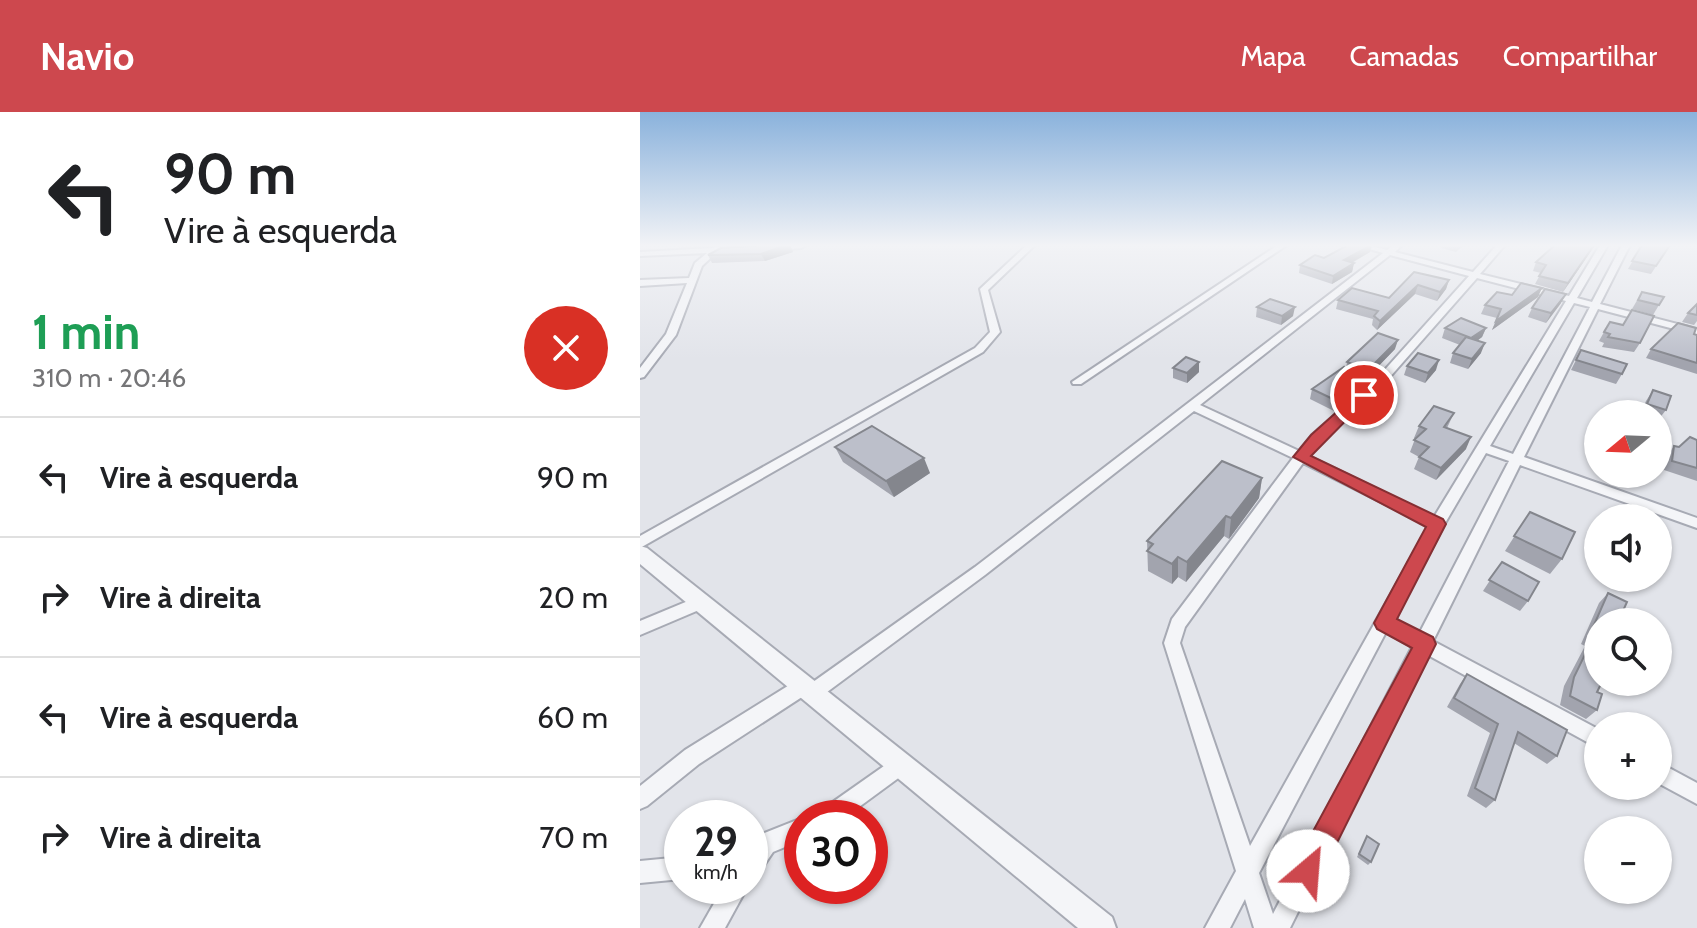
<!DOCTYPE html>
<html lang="pt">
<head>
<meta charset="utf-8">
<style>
  body { margin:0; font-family:Cabin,sans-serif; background:#f2f2f2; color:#202124; height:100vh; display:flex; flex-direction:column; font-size:30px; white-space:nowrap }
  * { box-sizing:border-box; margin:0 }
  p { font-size:26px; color:#757577 }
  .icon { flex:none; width:44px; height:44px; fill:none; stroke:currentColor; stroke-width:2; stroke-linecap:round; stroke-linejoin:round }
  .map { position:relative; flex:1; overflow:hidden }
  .sheet { display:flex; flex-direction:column; background:#fff; width:640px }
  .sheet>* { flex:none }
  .top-card { background:#fff; color:#202124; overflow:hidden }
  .needle { width:52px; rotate:251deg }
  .controls { position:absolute; left:944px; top:288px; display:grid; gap:16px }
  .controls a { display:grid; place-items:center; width:88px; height:88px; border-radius:50%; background:#fff; box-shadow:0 2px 6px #0004; font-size:40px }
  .speed { position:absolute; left:24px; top:688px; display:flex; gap:16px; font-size:40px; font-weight:700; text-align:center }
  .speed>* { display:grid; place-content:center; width:104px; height:104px; border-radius:50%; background:#fff; box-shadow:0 2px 6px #0004; line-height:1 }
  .speed small { font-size:20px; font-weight:400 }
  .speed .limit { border:12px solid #d22; background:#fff; color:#111 }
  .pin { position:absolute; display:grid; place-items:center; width:68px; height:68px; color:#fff; margin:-34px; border:4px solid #fff; border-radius:50%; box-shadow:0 2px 8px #0007 }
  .me { position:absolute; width:88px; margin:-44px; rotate:27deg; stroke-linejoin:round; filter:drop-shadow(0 0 6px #0008) }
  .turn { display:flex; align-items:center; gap:28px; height:168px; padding:0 32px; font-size:36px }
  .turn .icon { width:104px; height:104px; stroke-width:2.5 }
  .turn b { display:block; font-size:56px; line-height:68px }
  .round { display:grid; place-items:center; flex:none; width:84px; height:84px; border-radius:42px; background:#f2f2f2 }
  .headline { display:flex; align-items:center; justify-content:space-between; height:136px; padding:0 32px }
  h1 { font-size:48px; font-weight:700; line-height:60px; color:#1e9e55 }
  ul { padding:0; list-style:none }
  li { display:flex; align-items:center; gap:24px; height:120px; padding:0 32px; border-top:2px solid #e0e0e0 }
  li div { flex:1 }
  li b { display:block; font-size:30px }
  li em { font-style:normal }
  header { display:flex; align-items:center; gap:48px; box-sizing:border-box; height:112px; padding:0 40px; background:#cd484e; color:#fff }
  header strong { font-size:38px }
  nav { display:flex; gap:44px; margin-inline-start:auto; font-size:28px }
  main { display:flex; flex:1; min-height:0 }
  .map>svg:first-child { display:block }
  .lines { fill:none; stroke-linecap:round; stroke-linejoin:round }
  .minor-casing { stroke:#a7aab4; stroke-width:4 }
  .tertiary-casing { stroke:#a7aab4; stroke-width:4 }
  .minor { fill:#f4f5f8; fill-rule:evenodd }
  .tertiary { fill:#f4f5f8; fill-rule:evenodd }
  .wall { fill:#a2a4ae }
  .shaded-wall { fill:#84868d }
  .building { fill:#bcbfca; stroke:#84868d; stroke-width:2 }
  .route { fill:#cd484e; stroke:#852f33; stroke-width:2 }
</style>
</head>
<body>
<header>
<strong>Navio</strong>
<nav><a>Mapa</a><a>Camadas</a><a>Compartilhar</a></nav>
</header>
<main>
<section class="sheet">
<div class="top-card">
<div class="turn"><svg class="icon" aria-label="left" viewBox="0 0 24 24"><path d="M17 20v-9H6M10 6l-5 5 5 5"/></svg><div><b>90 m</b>Vire à esquerda</div></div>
</div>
<div class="headline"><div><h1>1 min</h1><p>310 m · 20:46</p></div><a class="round" style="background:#d93025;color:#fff"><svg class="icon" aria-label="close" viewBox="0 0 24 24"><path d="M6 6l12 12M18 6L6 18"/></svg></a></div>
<ul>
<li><svg class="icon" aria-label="left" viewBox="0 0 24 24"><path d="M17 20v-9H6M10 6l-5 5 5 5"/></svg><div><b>Vire à esquerda</b></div><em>90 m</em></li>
<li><svg class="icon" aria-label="right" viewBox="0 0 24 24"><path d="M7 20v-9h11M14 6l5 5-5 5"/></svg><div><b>Vire à direita</b></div><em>20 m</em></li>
<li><svg class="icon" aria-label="left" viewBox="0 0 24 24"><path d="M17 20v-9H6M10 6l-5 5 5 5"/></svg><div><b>Vire à esquerda</b></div><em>60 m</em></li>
<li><svg class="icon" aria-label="right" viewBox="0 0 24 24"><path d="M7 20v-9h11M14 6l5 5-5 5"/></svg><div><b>Vire à direita</b></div><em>70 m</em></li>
</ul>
</section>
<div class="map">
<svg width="1057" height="816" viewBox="0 0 1057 816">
  <rect width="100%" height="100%" fill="#e2e4ea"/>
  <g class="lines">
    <!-- minor casing -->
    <g class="minor-casing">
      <g id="minor">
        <polygon points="142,133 164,133 165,134 161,136 133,138 129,136"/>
        <polygon points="387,133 395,133 348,178 360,220 343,240 0,436 0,424 335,236 350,220 340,177"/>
        <polygon points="638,133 647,133 441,272 433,272 432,270"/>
        <path d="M716 133H729L747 138 753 133H762L755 140 833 160 857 133H865L840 162 929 184 960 133H968L937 186 952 190 982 133H990L960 192 1057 217V223L958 197 884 345 1057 406V416L880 353 793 529 958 617V636L786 542 650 816H614L605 787 590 816H565L596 759 524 531 532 507 653 346 554 299 345 463 179 586 173 588 165 583 59 652 7 694 0 697V674L45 638 159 567 165 565 173 570 335 455 743 141ZM750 143 829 164 741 262 672 323 659 339 560 293ZM837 166 926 189 794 405 669 344 680 329 749 266ZM934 191 950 195 873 342 850 334ZM846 341 869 349 779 522 753 508 804 413ZM663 351 789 414 610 734 540 531 545 515ZM746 520 772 535 633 802 619 761Z"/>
        <polygon points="77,134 100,137 96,139 77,140 62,154 36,223 4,265 0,266 0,256 26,222 47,171 0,174 0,168 49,166 55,151 67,141 0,144 0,140 73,136"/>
        <polygon points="60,484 66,485 68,490 66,495 0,523 0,509"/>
        <polygon points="261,642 268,645 271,652 268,659 204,706 177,706 180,699"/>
        <polygon points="1018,650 1057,671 1057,692 1018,671"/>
        <polygon points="162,706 162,728 133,740 118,762 110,765 110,735 117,724"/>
        <polygon points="42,745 42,767 0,771 0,749"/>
        <polygon points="84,774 108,774 85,816 60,816"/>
      </g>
    </g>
    <!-- tertiary casing -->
    <g class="tertiary-casing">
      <polygon id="tertiary" points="0,434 7,436 472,805 476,816 438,816 0,452"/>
    </g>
    <!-- minor -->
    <use href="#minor" class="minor"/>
    <!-- tertiary -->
    <use href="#tertiary" class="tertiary"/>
  </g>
  <!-- wall -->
  <g class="wall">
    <polygon points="130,133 150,133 153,140 125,149 72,151 68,143"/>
    <polygon points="802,133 824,133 816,140 801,136"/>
    <polygon points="915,133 955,133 923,180 895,172 901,161 893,159 896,150"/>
    <polygon points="1002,133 1030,133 1011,162 988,157"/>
    <polygon points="730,140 712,151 714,151 712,160 692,172 659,161 660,153 684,146"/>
    <polygon points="774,160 809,168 806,177 797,189 775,182 737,218 732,213 733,207 696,197 698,188 749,186"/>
    <polygon points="1002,180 1019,193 1013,203 992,197"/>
    <polygon points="872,183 898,185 852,218 857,206 841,202 845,193"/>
    <polygon points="921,191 906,211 888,205 892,196"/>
    <polygon points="1057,192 1057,209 1054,213 1042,210 1048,201"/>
    <polygon points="617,195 653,204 641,213 616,205"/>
    <polygon points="805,216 846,216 842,225 837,229 841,241 828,257 810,251 813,241 820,233 802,226"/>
    <polygon points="964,220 1000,231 994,240 962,235 964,231 959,229"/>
    <polygon points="1054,222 1057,223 1057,262 1006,246 1011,237"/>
    <polygon points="755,237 725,268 709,262 707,272 700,278 704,291 694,299 670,287 672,277 706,258 707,250"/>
    <polygon points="941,238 982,262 976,272 931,258"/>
    <polygon points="559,250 559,260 547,271 533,266 533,256"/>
    <polygon points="767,254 796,258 785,271 764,263"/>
    <polygon points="1013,278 1026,298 1018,308 1018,302 1000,302 1006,289"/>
    <polygon points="814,301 807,316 826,337 796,368 774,357 779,345 770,340 775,327 774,326 779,314"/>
    <polygon points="1057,328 1057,369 1024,358 1027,344 1034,334 1039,335"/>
    <polygon points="195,335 290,361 254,385 203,350"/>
    <polygon points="622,366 619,386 589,427 584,424 546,470 538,465 532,472 508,459 507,429"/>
    <polygon points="890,400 922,447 910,462 865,439"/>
    <polygon points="862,450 888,489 880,499 843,479"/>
    <polygon points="968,481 958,510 957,598 946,607 920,593 924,574 945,534 941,532 959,491"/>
    <polygon points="827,562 917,644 907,652 874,631 855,688 846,696 827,684 850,621 807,595 820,572"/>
    <polygon points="727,724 731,750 728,753 717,745"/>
  </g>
  <!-- shaded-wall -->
  <g class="shaded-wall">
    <polygon points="146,133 150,133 153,140 125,149 121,142"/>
    <polygon points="732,133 730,140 702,156 704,148"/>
    <polygon points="954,133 955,133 923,180 928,171"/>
    <polygon points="714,151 712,160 692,172 693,164"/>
    <polygon points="809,168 806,177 797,189 800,180"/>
    <polygon points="778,173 775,182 737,218 740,209"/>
    <polygon points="902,176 898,185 852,218 856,209"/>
    <polygon points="926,182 921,191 906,211 911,201"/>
    <polygon points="655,195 653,204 641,213 642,204"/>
    <polygon points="846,216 842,225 827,236 831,226"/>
    <polygon points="758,228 755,237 725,268 728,258"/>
    <polygon points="845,231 841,241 828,257 832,247"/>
    <polygon points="799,248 796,258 785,271 788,261"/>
    <polygon points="559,250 559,260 547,271 547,261"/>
    <polygon points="709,263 707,272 692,285 694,275"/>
    <polygon points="706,281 704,291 694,299 697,289"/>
    <polygon points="831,325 826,337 796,368 801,356"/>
    <polygon points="284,346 290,361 254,385 246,369"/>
    <polygon points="622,366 619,386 589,427 591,406"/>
    <polygon points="586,404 584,424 546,470 547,450"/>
    <polygon points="538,445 538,465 532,472 532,452"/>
  </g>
  <!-- building -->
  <g class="building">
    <polygon points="130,133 146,133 121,142 68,143 81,136"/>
    <polygon points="708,133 731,133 704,148 714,151 693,164 660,153 675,143 684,146"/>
    <polygon points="915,133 954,133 928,171 899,164 906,153 896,150"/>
    <polygon points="1002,133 1030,133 1016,154 992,149"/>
    <polygon points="774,160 809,168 800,180 778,173 740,209 734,204 738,199 698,188 712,176 749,186"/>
    <polygon points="881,171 902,176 856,209 861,197 845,193 857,180 872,183"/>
    <polygon points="905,177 926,182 911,201 892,196"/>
    <polygon points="1002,180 1024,185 1019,193 998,188"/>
    <polygon points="630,187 655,195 642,204 617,195"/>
    <polygon points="1057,192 1057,203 1048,201"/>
    <polygon points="992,198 1014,204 1000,231 968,225 970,222 964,220 970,210 983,213"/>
    <polygon points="821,206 846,216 831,226 805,216"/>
    <polygon points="1038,211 1056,216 1054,222 1057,223 1057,251 1011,237"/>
    <polygon points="738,221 758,228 728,258 707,250"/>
    <polygon points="826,225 845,231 832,247 813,241"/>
    <polygon points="941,238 987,252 982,262 936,248"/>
    <polygon points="778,241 799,248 788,261 767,254"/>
    <polygon points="546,245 559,250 547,261 533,256"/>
    <polygon points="704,255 709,263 694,275 706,281 697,289 672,277"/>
    <polygon points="1013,278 1031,284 1026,298 1007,292"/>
    <polygon points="794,294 814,301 804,315 831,325 801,356 779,345 789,335 774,328 786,317 779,314"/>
    <polygon points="232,314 284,346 246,369 195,335"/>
    <polygon points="1050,325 1057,328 1057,356 1032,349 1034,334 1039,335"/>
    <polygon points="582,349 622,366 591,406 586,404 547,450 538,445 532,452 507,439 513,432 507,429"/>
    <polygon points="890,400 935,420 922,447 874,424"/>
    <polygon points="862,450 899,470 888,489 849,468"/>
    <polygon points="968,481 987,490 978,510 958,510 958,570 962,570 957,580 962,582 957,598 930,584 934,565 954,524 950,522"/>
    <polygon points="827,562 927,618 917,644 878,620 855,688 835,676 858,612 814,586"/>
    <polygon points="727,724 739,732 731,750 719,742"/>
  </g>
  <!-- sky -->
  <linearGradient id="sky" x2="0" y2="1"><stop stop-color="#8ab2dc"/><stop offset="0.54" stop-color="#f2f3f6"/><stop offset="1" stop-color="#f2f3f6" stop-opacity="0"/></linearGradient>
  <rect width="1057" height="247" fill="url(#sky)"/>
  <!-- route -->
  <polygon class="route" points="719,280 731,283 671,344 803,407 806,412 757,507 793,525 796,532 678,769 668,774 657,769 653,759 657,749 772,536 737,517 734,511 786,415 653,345 671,323"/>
</svg>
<div class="controls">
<a><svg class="needle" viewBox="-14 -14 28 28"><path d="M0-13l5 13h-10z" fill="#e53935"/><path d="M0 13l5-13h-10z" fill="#757577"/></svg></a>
<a><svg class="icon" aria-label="sound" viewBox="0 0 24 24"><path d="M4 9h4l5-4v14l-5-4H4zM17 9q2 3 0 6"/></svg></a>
<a><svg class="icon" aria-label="search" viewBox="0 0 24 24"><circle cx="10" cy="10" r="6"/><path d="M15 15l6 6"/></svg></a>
<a>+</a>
<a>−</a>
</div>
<div class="speed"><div>29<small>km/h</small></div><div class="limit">30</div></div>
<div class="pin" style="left:724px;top:283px;background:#d93025"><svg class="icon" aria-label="arrive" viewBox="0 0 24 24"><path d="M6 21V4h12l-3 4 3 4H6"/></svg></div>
<svg class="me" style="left:668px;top:759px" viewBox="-20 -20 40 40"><circle r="19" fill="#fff"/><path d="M0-13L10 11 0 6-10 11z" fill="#cd484e"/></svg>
</div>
</main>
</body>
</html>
